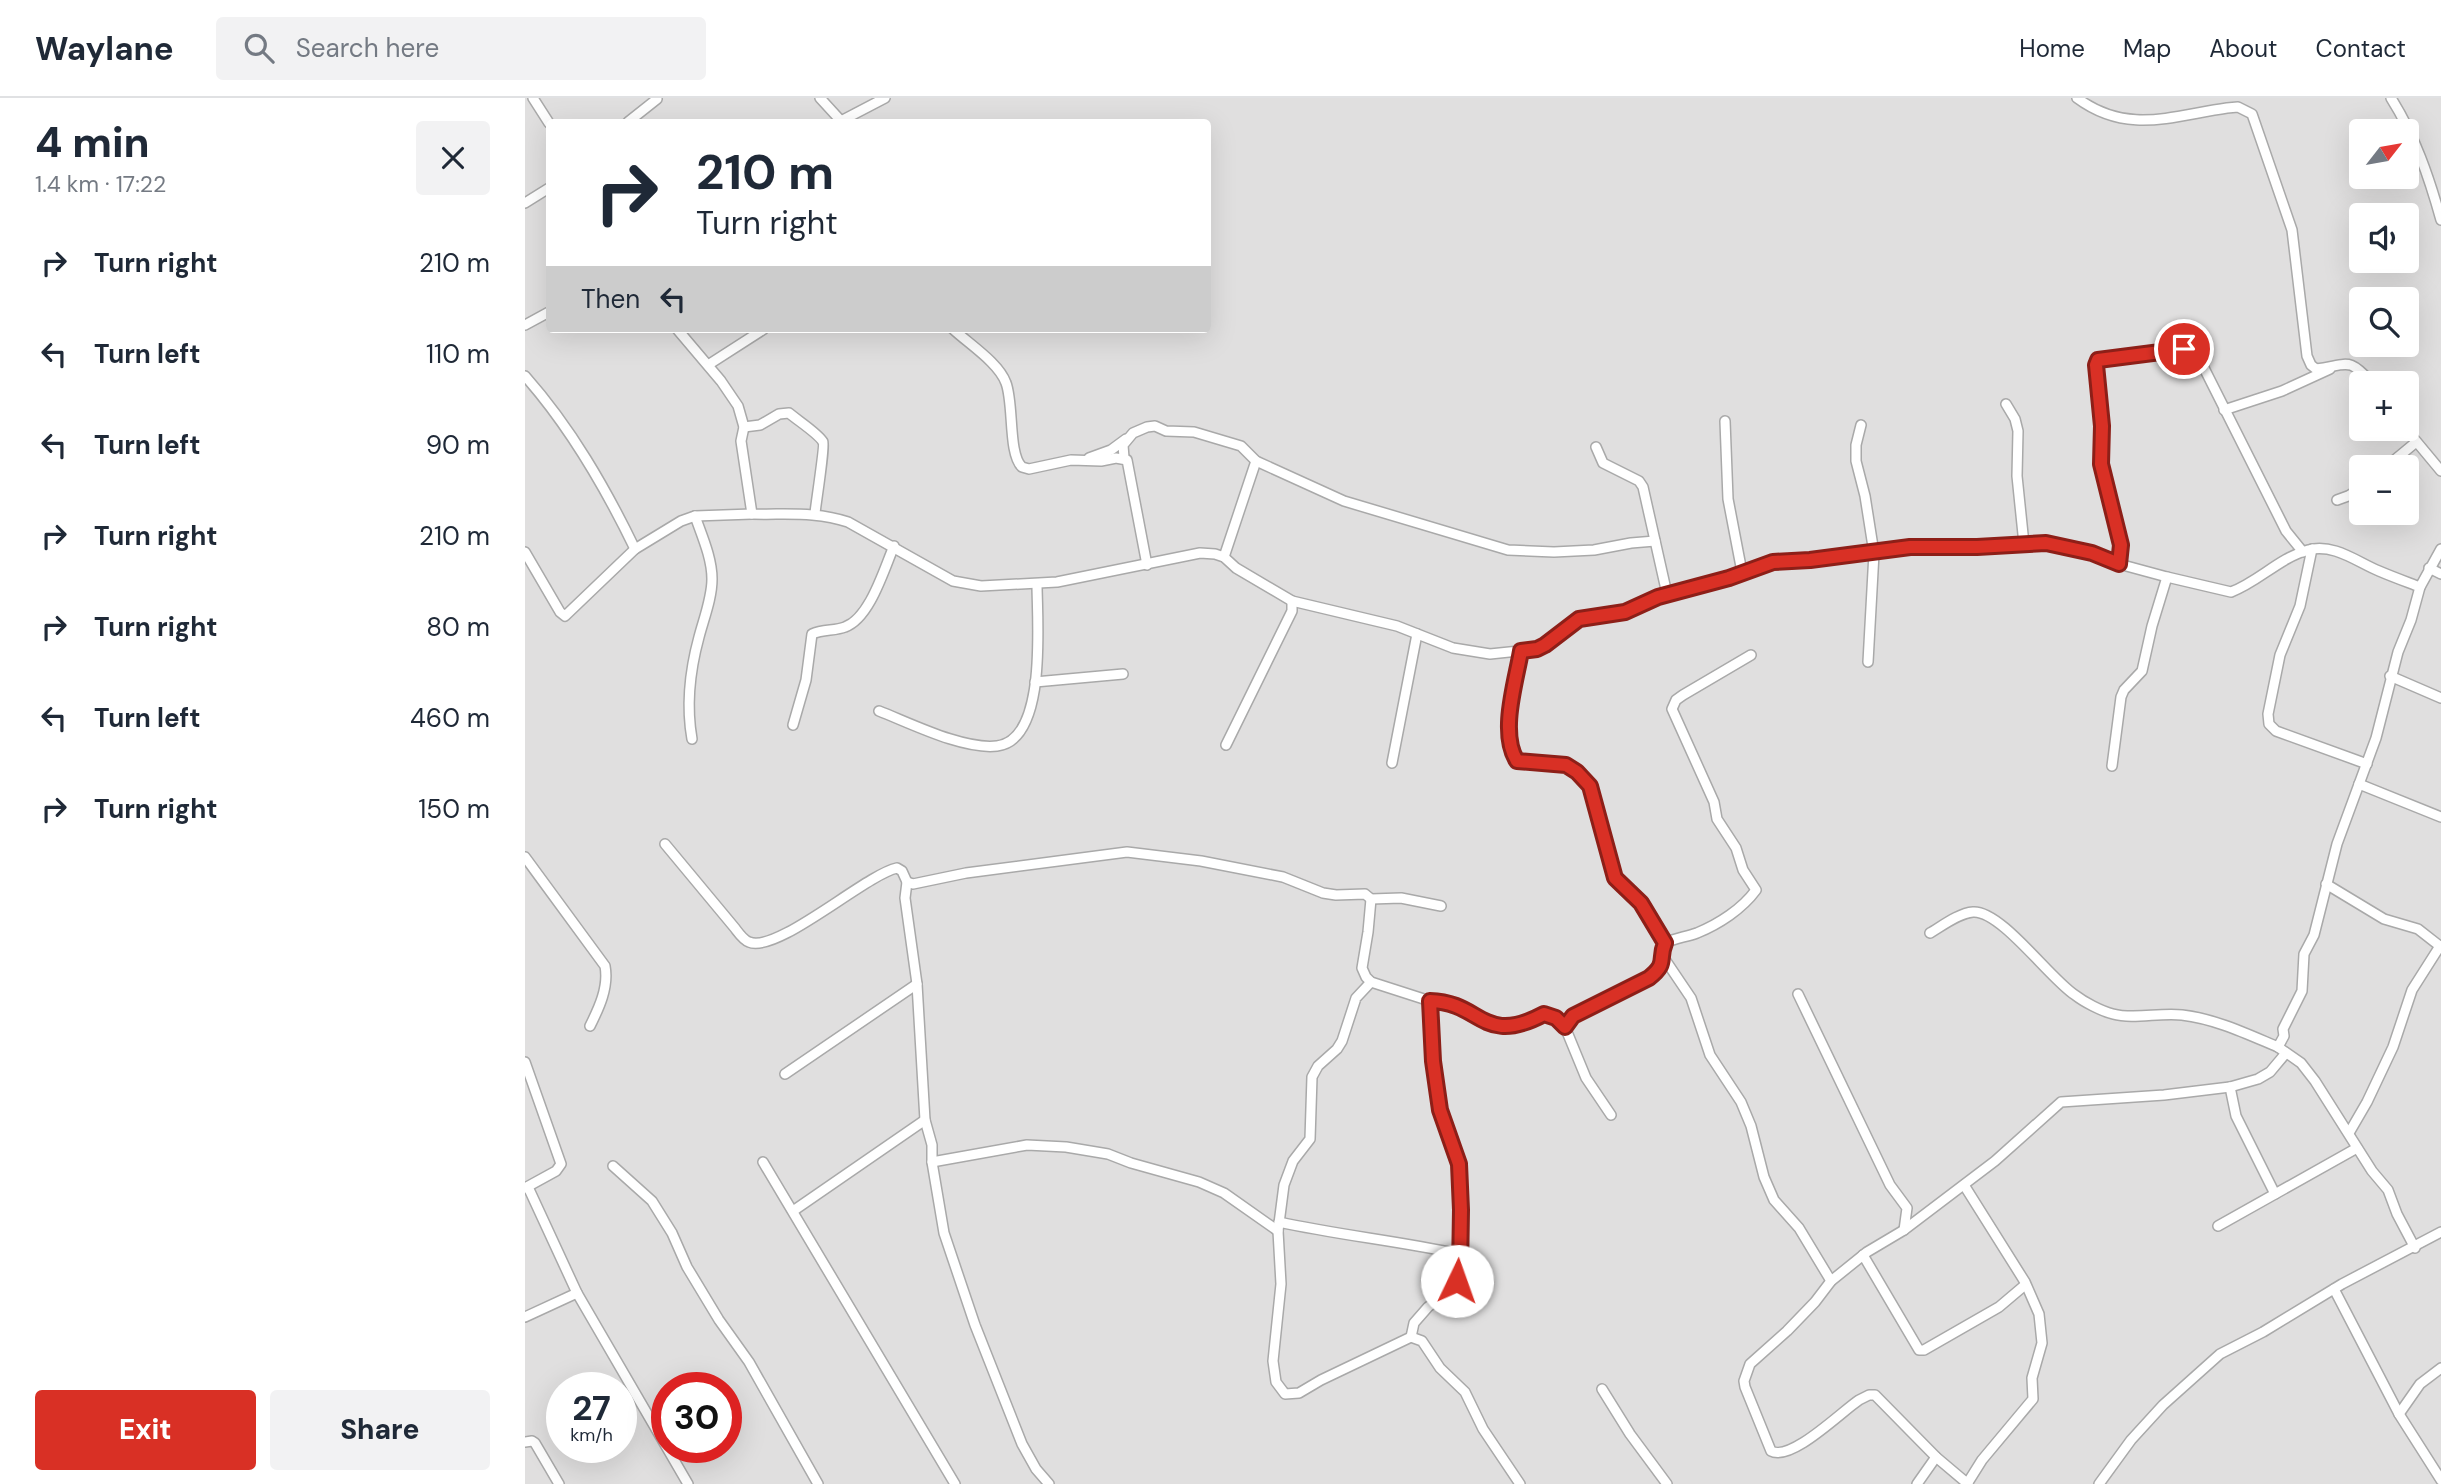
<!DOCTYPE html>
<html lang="en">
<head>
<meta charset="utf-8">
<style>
  body { margin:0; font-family:"DM Sans",sans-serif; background:#f2f2f3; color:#1f2937; height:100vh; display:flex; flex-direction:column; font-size:26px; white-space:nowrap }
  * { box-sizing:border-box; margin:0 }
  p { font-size:23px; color:#747a83 }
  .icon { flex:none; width:38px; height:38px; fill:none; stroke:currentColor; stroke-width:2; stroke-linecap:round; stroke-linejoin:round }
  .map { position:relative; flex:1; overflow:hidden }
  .details { display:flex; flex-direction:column; background:#fff; width:525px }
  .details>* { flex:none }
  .banner { position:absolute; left:21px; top:21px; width:665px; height:214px; border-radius:7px; box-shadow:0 7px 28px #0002; background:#fff; color:#1f2937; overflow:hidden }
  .needle { width:46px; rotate:59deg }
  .buttons { position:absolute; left:1824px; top:21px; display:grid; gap:14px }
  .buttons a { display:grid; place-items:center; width:70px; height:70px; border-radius:7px; background:#fff; box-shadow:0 7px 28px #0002; font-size:35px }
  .speed { position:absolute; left:21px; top:1274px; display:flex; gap:14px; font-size:35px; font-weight:700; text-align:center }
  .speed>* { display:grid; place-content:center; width:91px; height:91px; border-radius:50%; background:#fff; box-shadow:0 7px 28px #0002; line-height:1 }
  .speed small { font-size:18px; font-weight:400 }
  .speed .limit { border:10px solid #d22; background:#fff; color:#111 }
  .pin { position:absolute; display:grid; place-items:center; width:60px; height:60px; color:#fff; margin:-30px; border:4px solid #fff; border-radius:50%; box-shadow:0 2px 7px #0007 }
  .me { position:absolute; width:77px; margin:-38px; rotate:3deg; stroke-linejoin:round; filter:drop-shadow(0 0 5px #0008) }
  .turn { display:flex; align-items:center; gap:24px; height:147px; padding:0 35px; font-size:32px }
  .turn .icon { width:91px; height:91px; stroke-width:2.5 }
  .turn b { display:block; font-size:49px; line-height:60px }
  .then { display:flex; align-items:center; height:66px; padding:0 35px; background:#0003; gap:14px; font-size:26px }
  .round { display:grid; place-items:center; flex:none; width:74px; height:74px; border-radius:7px; background:#f2f2f3 }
  .summary { display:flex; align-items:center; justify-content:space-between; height:119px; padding:0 35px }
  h1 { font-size:42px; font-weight:800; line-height:52px }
  .button { display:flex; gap:14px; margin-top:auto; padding:14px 35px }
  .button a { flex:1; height:80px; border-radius:7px; background:#d93025; color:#fff; font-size:28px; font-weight:800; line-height:80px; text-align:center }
  .button a+a { background:#f2f2f3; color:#1f2937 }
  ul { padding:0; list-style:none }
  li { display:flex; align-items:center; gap:21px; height:91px; padding:0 35px }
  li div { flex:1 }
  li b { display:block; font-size:26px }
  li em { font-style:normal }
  header { display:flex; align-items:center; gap:42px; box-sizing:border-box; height:98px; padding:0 35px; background:#fff; border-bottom:2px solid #e0e1e3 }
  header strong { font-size:33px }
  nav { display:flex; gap:38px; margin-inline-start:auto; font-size:24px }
  .search { width:490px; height:63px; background:#f2f2f3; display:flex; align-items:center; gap:18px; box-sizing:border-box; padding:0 24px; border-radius:7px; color:#747a83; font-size:26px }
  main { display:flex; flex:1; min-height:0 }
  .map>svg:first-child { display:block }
  .residential { fill:#e0dfdf; fill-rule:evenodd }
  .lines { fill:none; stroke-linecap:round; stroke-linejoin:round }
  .street-casing { stroke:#a9a9a9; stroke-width:12 }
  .street { stroke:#fff; stroke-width:9 }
  .route-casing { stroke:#8d1f18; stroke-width:18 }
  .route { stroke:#d93025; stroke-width:12 }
</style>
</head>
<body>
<header>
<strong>Waylane</strong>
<div class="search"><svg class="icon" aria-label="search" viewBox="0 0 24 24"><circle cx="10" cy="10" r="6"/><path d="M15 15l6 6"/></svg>Search here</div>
<nav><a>Home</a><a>Map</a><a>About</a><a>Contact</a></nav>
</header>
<main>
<section class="details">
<div class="summary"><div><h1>4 min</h1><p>1.4 km · 17:22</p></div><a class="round"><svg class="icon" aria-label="close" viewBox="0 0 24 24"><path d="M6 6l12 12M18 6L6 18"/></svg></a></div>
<ul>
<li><svg class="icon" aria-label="right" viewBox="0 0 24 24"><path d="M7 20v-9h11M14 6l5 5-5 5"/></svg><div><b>Turn right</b></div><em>210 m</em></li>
<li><svg class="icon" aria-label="left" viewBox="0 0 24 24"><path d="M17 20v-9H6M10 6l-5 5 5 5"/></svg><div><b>Turn left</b></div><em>110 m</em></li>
<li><svg class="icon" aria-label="left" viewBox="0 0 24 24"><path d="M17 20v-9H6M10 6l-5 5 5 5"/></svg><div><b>Turn left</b></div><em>90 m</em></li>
<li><svg class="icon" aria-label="right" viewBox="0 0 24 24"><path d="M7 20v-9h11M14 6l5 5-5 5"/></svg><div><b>Turn right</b></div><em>210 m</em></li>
<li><svg class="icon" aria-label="right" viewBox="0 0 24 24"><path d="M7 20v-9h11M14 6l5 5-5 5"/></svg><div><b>Turn right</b></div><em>80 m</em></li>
<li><svg class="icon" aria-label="left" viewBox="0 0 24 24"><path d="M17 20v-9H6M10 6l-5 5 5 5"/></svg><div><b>Turn left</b></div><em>460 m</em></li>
<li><svg class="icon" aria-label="right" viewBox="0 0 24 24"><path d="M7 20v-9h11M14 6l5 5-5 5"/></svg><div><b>Turn right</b></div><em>150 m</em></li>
</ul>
<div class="button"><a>Exit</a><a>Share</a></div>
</section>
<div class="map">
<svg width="1916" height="1386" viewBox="0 0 1916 1386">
  <rect width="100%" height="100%" fill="#f2f0e8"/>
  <!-- residential -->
  <path class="residential" d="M0 0H1916V1386H0ZM24 24H682V231H24ZM1836 33H1881V79H1836ZM1836 117H1881V163H1836ZM1836 201H1881V247H1836ZM1836 285H1881V331H1836ZM1836 369H1881V415H1836ZM37 1290H96V1349H37ZM142 1290H201V1349H142Z"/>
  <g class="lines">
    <!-- street casing -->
    <g class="street-casing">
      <g id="street">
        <polyline points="8,0 24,25"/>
        <polyline points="295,0 317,24"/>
        <path d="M1552 0C1602 37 1646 18 1702 10L1713 9 1727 16 1767 132 1782 258 1786 267 1791 271C1823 267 1823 258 1847 285"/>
        <path d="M1866 0C1890 38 1904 79 1916 122"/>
        <polyline points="103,24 132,1"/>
        <polyline points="314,24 360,0"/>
        <polyline points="0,105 24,90"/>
        <polyline points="0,227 24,214"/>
        <path d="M152 231 196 283 213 308 219 329 216 343 227 416C260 417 291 413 323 424L428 483 456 488 532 484 675 455 690 456 699 459 711 470 767 503 872 528 928 550 965 556 1012 551 1030 541 1054 521 1100 515 1133 499 1204 480 1240 465 1285 462 1385 449H1452L1521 445 1567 455 1594 466 1642 479 1706 494C1733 484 1754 460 1783 452 1809 445 1832 464 1854 473 1868 479 1882 484 1895 489"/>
        <path d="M428 231C444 246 474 265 481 285 489 306 483 356 497 369L504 371 546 362 576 363 591 360 602 362 622 467"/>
        <polyline points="183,267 239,231"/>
        <path d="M0 278C46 330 80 389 110 451"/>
        <polyline points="1481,306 1490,321 1493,333 1492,378 1499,446"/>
        <polyline points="1699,312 1757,293 1805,271"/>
        <polyline points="1200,323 1203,401 1217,474"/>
        <polyline points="1336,327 1331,347 1331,363 1340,398 1349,455 1343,564"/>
        <path d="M219 329 235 327 254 316 264 315C272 322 294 336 298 344 300 348 291 405 290 415"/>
        <polyline points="1881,331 1916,373"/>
        <polyline points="1071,349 1078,365 1114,383 1118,389 1142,496"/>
        <polyline points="564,360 586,352 601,341"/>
        <polyline points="599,360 598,347 608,335 622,329 630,328 641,333 669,334 716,348 731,363 819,403 983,452 1029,454 1069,452 1106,445 1130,443"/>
        <polyline points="1861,369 1890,345"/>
        <polyline points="1812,402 1823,398 1836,390"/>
        <polyline points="1787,451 1775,508 1755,557 1743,616 1744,626 1751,633 1842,666"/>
        <polyline points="0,454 35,514 40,518 110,451 156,423 170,418 227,416"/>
        <polyline points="699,459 731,363"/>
        <polyline points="1594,466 1596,447 1576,366 1577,328 1571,267 1573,262 1659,251 1674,260 1761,433 1778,454"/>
        <polyline points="1904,470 1916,476"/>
        <path d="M996 553C991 583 974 636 992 663L1041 667 1052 674 1065 688 1090 780 1105 791 1116 805 1140 845"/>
        <path d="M1226 557 1158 597 1151 602 1147 611 1189 704 1192 721 1211 750 1218 772 1231 792C1217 811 1194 826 1172 835 1161 839 1150 840 1140 845L1137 849 1139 860 1166 900 1185 957 1216 1004 1226 1028 1239 1079 1249 1102 1274 1130 1306 1183"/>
        <polyline points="1865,578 1916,600"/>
        <polyline points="510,584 598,576"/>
        <path d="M354 613C385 625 438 652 472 648 523 642 512 522 512 486"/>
        <path d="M268 627 281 582 287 536C298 531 310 533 320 529 345 520 359 471 369 448"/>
        <path d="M167 641C161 607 165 572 174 539 179 520 187 500 187 481 187 460 177 438 170 418"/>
        <polyline points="701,647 767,513 767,503"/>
        <polyline points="867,665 892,536"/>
        <polyline points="1587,668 1596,599 1599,592 1617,573 1627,528 1642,479"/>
        <polyline points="1834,686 1916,719"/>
        <path d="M140 746 209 829C213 834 218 842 224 844 252 856 340 777 372 770L377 773 382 784 380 800 392 886 400 1022 407 1047V1064L419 1135 450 1227 497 1346 511 1371 524 1386"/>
        <path d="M0 759 80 868C84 889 74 910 65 928"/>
        <polyline points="382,784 388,786 441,775 602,754 676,763 758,779 798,795 811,797 840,796 846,801 876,800 916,808"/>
        <polyline points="1801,786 1859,821 1893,831 1916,849"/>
        <polyline points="846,801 843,834 837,870 841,879 846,884 905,903 908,963 915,1012 934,1066 936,1112 935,1173 928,1190 903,1209 889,1225 886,1239"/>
        <path d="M1405 835C1417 828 1434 815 1448 814 1476 812 1525 881 1550 897 1559 904 1576 913 1588 916 1609 922 1635 914 1657 917 1691 921 1722 936 1753 949"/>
        <polyline points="846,884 831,900 817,943 812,951 793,968 787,979 785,1041 768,1063 759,1087 753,1133 756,1186 748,1263 751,1284 760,1296 774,1295 796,1282 886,1239 897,1243 915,1270 940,1294 958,1331 995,1386"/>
        <polyline points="1273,896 1365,1087 1382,1110 1379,1132"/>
        <path d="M905 903C957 904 957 949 1019 917L1030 920 1040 929"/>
        <polyline points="0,964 36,1066 31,1073 0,1090"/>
        <polyline points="260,976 392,886"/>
        <polyline points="1705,989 1711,1018 1750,1096"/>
        <polyline points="1086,1017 1061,980 1040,929 1048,918 1124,880 1134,872 1139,860"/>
        <polyline points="1824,1035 1842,1004 1868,949 1887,892 1915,848"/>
        <polyline points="238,1064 430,1386"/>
        <polyline points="407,1064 502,1047 541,1049 583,1056 606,1065 674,1084 699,1095 753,1133"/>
        <polyline points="88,1068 127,1103 147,1135 162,1169 194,1222 224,1264 293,1386"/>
        <polyline points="1439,1087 1500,1184 1514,1216 1517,1245 1507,1280 1508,1301 1457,1362 1442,1386"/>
        <polyline points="3,1089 52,1195 163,1386"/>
        <polyline points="268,1113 400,1022"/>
        <path d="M754 1124C813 1137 874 1143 934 1156"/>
        <polyline points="1693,1128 1832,1050"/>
        <polyline points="1890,1150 1872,1116 1863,1092 1847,1073 1790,983 1776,965 1753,949 1759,938 1758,931 1777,893 1779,856 1789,837 1812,746 1851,640 1873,554 1886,522 1895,489 1916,451"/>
        <polyline points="1338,1157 1394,1252 1399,1252 1474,1209 1500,1187"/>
        <polyline points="1809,1191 1874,1316 1916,1382"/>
        <polyline points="0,1219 52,1195"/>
        <polyline points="1077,1291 1105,1336 1142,1386"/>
        <polyline points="1874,1316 1895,1286 1916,1270"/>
        <polyline points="0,1344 7,1343 10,1345 34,1386"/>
        <polyline points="1392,1386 1411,1359"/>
        <path d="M1443 1386 1411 1359 1350 1297H1344L1334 1302C1316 1314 1266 1364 1246 1353L1220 1289 1219 1283 1225 1266 1262 1233 1290 1204 1306 1183 1342 1154 1379 1132 1470 1063 1536 1004 1639 997 1705 989 1733 981 1745 974 1761 955"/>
        <polyline points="1574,1386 1606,1342 1638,1307 1695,1256 1738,1234 1817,1186 1916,1134"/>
      </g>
    </g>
    <!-- street -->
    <use href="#street" class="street"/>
  </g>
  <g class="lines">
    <!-- route casing -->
    <g class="route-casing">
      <path id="route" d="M932 1183 935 1173 936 1112 934 1066 915 1012 908 963 905 903C957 904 957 949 1019 916L1031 920 1040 929 1048 918 1124 880C1143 865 1133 862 1140 845L1116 805 1090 780 1065 688 1052 674 1041 667 992 663C974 635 991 583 996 553L1012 551 1020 547 1054 521 1100 514 1133 499 1204 480 1248 464 1285 462 1385 449H1452L1521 445 1567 455 1594 466 1596 447 1576 366 1577 328 1571 267 1573 262 1659 251"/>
    </g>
    <!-- route -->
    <use href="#route" class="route"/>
  </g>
</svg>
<div class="buttons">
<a><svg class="needle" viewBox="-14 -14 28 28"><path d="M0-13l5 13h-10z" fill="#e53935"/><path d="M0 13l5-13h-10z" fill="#747a83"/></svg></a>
<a><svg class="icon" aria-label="sound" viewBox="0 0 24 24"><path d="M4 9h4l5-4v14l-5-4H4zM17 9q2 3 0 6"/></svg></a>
<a><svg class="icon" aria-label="search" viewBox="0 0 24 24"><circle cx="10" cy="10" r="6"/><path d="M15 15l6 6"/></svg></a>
<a>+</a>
<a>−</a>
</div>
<div class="speed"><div>27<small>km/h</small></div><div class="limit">30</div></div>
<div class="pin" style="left:1659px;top:251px;background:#d93025"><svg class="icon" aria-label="arrive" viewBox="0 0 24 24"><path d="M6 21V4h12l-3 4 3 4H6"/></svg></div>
<svg class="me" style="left:932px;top:1183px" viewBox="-20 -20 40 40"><circle r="19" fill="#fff"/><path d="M0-13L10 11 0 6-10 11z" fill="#d93025"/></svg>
<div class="banner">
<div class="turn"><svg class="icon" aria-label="right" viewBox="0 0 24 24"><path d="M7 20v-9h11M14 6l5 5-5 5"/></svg><div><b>210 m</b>Turn right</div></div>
<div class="then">Then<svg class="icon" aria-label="left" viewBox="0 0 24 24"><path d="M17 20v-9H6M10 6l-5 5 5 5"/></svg></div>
</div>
</div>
</main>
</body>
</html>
